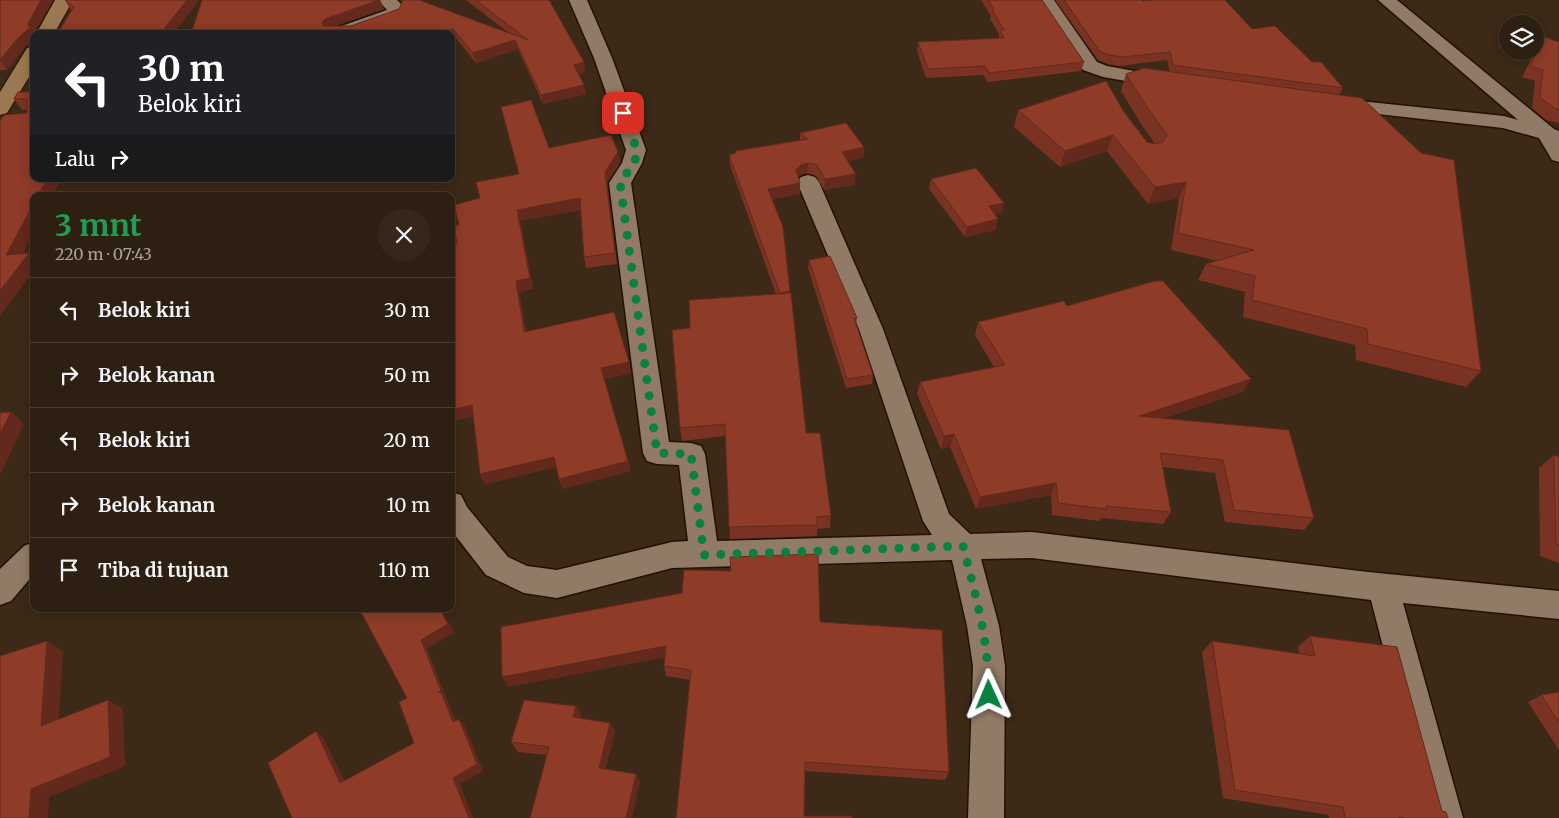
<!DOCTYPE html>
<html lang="id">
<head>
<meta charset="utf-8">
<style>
  body { margin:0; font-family:Merriweather,serif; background:#35271a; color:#f1f3f6; height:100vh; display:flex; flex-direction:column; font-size:19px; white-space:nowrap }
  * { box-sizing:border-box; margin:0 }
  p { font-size:16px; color:#a7a29f }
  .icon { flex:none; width:28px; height:28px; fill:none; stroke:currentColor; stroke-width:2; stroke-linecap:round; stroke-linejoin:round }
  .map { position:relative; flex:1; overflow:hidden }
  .details { position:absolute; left:30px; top:192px; width:425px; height:420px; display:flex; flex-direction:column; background:#2d1f11; border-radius:10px; box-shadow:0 2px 12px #0003,0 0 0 1px #483d31 }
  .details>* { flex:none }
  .top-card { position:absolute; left:30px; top:30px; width:425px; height:152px; border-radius:10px; box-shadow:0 2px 12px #0003,0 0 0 1px #483d31; background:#202124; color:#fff; overflow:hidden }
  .tools { position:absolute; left:1499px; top:15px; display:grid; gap:10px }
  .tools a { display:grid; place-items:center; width:45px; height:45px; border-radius:50%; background:#2d1f11; box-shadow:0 2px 12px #0003,0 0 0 1px #483d31; font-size:25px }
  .pin { position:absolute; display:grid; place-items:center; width:42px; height:42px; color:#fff; margin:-21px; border-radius:10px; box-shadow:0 2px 8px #0006 }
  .me { position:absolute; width:55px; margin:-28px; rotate:359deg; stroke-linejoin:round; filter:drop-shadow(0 0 4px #0008) }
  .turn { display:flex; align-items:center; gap:18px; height:105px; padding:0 25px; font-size:22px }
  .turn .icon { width:65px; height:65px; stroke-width:2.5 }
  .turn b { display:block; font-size:35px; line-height:42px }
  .then { display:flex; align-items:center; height:48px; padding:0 25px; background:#0003; gap:10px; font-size:19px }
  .round { display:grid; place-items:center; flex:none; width:52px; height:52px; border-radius:26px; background:#35271a }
  .headline { display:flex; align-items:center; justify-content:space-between; height:85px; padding:0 25px }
  h1 { font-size:30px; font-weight:700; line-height:38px; color:#1e9e55 }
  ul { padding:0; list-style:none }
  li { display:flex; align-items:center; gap:15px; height:65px; padding:0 25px; border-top:1px solid #483d31 }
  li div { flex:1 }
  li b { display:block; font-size:19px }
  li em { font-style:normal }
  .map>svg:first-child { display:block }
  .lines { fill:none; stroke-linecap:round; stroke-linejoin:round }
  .street-casing { stroke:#231102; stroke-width:3 }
  .secondary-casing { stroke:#231102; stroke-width:2 }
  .street { fill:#927b66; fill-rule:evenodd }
  .secondary { fill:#9a7952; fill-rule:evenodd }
  .wall { fill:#7a3322 }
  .shaded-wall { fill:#63291c }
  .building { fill:#8e3b28; stroke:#63291c }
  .route { stroke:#0b8043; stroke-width:9; stroke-dasharray:0 16.2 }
</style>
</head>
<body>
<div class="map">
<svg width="1559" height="818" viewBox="0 0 1559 818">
  <rect width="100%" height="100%" fill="#3c2917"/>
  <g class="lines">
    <!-- street casing -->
    <g class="street-casing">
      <g id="street">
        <polygon points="378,0 397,0 405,8 402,17 354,34 327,34 330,30 387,10"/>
        <polygon points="569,0 587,0 612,58 646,150 642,163 631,183 669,442 691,443 701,446 705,454 717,541 932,535 923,521 859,329 797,182 801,177 808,175 815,177 819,182 883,329 949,514 970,534 1032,532 1368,572 1559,591 1559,619 1403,603 1463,818 1427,818 1371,600 1032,558 981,559 999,626 1005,666 1004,818 968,818 973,666 967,626 952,560 672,568 557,598 524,593 486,575 451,530 451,492 461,495 467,507 508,557 527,566 557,570 672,542 688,541 679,465 657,464 647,461 643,453 609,183 622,163 626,150 594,58"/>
        <polygon points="1036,0 1054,0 1097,62 1107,66 1167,77 1169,81 1167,85 1160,87 1103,77 1083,70"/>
        <polygon points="1378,0 1397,0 1554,129 1559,131 1559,162 1552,160 1539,138 1503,128 1333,109 1330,105 1333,101 1340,99 1504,116 1518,120"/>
        <polygon points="34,542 34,574 11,601 0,605 0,569 24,546"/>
      </g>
    </g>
    <!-- secondary casing -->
    <g class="secondary-casing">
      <g id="secondary">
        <polygon points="55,0 73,0 54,34 36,34"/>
        <polygon points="34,46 34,69 7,113 0,115 0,92 27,48"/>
      </g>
    </g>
    <!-- street -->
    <use href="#street" class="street"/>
    <!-- secondary -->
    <use href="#secondary" class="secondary"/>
  </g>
  <!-- wall -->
  <g class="wall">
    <polygon points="0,0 37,34 34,34 25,47 7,70 0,70"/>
    <polygon points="65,0 199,0 173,34 57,34 72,10 70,9"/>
    <polygon points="380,0 384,9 335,26 351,26 399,9 402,3 401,0 419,0 509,33 466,0 549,0 584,62 585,72 579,74 584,85 586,94 543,104 518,49 476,63 456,38 451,40 451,34 191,34"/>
    <polygon points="981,0 1042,0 1084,62 1081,71 988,82 983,75 926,78 917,51 918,42 999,38 999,34 990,19 991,16"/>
    <polygon points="1055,0 1141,0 1142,1 1252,29 1312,62 1343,88 1339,95 1481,371 1466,387 1356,360 1355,345 1243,317 1245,292 1198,280 1206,264 1218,261 1171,250 1179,198 1148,204 1107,151 1060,167 1014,127 1018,110 1124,112 1147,142 1155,144 1141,124 1121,91 1126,74 1170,72 1167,60 1119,66 1108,64 1098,60"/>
    <polygon points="1545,37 1559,42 1559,123 1546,120 1532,108 1535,81 1522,77 1537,48"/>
    <polygon points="34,92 34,179 99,179 60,181 52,196 34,196 34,231 22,254 29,253 34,259 34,270 0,315 27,113 27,110 22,110 14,99"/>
    <polygon points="800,133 864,147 863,157 848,161 855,185 824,190 816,176 807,173 800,175 798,178 800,194 772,199 790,293 806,433 831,516 830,528 817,529 817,536 730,539 725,436 682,441 680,428 690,328 776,294 730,165 729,155 735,154 735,151 800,140"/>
    <polygon points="549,148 618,152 620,163 607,183 617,264 586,268 584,257 580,210 520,221 533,289 519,292 526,331 629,362 631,373 604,379 631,471 562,489 556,467 485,484 480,474 473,416 456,420 452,410 457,244 459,225 480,198 519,174"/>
    <polygon points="931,179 1004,203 1002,213 995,215 996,230 965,237 929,189"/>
    <polygon points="809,260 857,318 856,324 873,375 872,384 846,388 808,268"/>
    <polygon points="1067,306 1243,392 1164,418 1314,518 1304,530 1225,522 1215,473 1162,467 1171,512 1163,524 1101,518 1100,521 1052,515 1051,495 976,509 950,447 941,449 917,394 920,382 994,367 975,335 978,322"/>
    <polygon points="1554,455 1559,457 1559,563 1540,556 1539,468"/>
    <polygon points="820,622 949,772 945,780 804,771 804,816 676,818 690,680 666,676 664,666 665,657 508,687"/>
    <polygon points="1310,636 1442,811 1448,818 1329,818 1328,815 1223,798 1202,652 1212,641 1299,654 1298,647"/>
    <polygon points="1559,692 1559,750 1528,702 1541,695"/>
    <polygon points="576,706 581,716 580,718 615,732 605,770 636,774 640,783 547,755 518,752 511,742"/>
  </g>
  <!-- shaded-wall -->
  <g class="shaded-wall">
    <polygon points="41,0 53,0 35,32 37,34 34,34 34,40 25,47 7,70 0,60 28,26 28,24"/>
    <polygon points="187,0 199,0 173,34 160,34"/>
    <polygon points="380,0 384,9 329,28 326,33 322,23 325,19"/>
    <polygon points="453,29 456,38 451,40 451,34 439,34"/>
    <polygon points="515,40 518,49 476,63 473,53"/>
    <polygon points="584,62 585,72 576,74 574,65"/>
    <polygon points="584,85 586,94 543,104 541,95"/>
    <polygon points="1113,135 1107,151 1060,167 1065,151"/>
    <polygon points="864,147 863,157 841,163 842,152"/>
    <polygon points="618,152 620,163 607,183 617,264 615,253 605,172"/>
    <polygon points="808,163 807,173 800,175 796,181 796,170 801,165"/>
    <polygon points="856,174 855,185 824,190 825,179"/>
    <polygon points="47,179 58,179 60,181 52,196 38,196"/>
    <polygon points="1186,182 1179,198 1148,204 1155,187"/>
    <polygon points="800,183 800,194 768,199 768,189"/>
    <polygon points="580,198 582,210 520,221 533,289 519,292 528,343 524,332 516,281 517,210"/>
    <polygon points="34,203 34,231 15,266 6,255"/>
    <polygon points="1004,203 1002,213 986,217 989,206"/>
    <polygon points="998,219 996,230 965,237 967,227"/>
    <polygon points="29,253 34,259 34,270 0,315 0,291"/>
    <polygon points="629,362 631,373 603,379 601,368"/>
    <polygon points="1251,379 1243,392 1132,428 1139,416"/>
    <polygon points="472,405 476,416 456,420 452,410"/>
    <polygon points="11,412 24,424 0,475 0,434"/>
    <polygon points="954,434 950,447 941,449 944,436"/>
    <polygon points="554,457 557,467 485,484 480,474"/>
    <polygon points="628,461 631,471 562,489 559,479"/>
    <polygon points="1056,483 1051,495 976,509 980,497"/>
    <polygon points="440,609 454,632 427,649 459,729 453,722 438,692 421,640"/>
    <polygon points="47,641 63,651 58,735 41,726"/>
    <polygon points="666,646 668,656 508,687 502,677"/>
    <polygon points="108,700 123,709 125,766 49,797 48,818 29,818 31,789"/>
    <polygon points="576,706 581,716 578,727 573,717"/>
    <polygon points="459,719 465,726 483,771 460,784 473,818 469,818 453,778"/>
    <polygon points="610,723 615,732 603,778 599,768"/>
    <polygon points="316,731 324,739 349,790 340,783"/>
    <polygon points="636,774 640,783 632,818 626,818"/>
  </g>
  <!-- building -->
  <g class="building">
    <polygon points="0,0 41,0 28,24 28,26 32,26 19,37 0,60"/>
    <polygon points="65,0 187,0 160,34 57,34 74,7"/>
    <polygon points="202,0 379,0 325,19 322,23 323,26 351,26 399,9 403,0 419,0 528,40 476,0 549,0 584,62 574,65 584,85 541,95 515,40 473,53 453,29 439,34 191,34"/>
    <polygon points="988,0 1042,0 1084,62 989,73 985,66 928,69 918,42 1004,38 1000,31 1004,30 992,10 994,10"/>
    <polygon points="1064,0 1141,0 1142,1 1155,0 1225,0 1252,29 1275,26 1312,62 1321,62 1343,88 1172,65 1173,65 1170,52 1122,57 1110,55 1101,52 1096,46"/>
    <polygon points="1545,37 1559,42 1559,110 1554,108 1540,97 1543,70 1530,66"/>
    <polygon points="1144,68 1362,98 1421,153 1454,160 1481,371 1368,344 1367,329 1252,300 1255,276 1206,264 1254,250 1178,233 1186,182 1155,187 1113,135 1065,151 1018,110 1106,81 1124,112 1147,142 1155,144 1163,142 1167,135 1147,107 1126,74"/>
    <polygon points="18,92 34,92 34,179 47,179 38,196 34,196 34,203 6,255 29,253 0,291 0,121 4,115 27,113 27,99 14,99"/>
    <polygon points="531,100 549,148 611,135 618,152 605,172 615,253 584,257 580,198 517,210 530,278 516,281 524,332 614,312 629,362 601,368 628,461 559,479 554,457 480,474 472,405 452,410 451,407 451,245 457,244 454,225 459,225 454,205 480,198 476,182 519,174 501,107"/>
    <polygon points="846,123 864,147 842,152 856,174 825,179 817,165 808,163 801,165 796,170 800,183 768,189 783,227 790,291 780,293 729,155 736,153 735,151 808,139 800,133"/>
    <polygon points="976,168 1004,203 989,206 998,219 967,227 931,179"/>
    <polygon points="830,256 857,318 854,318 873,375 847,379 809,260"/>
    <polygon points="1155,281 1163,281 1251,379 1139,416 1289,430 1314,518 1234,510 1223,460 1160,453 1171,512 1106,506 1107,509 1058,503 1056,483 980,497 954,434 944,436 920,382 1005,365 978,322 1064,301 1067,306"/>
    <polygon points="791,293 806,433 820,433 831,516 817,517 817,525 729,527 725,424 680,428 672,330 690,328 689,300"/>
    <polygon points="11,412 0,434 0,413"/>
    <polygon points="1554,455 1559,457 1559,545 1556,544"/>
    <polygon points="818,554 820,622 942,630 949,772 805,762 804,816 852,816 852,818 676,818 691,670 664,666 666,646 502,677 501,627 682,593 684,570 731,571 730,557"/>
    <polygon points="366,609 440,609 448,624 421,640 441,691 438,692 441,692 453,722 459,719 477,764 453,778 469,818 292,818 268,763 316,731 340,783 414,743 399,702 407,698 361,612"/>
    <polygon points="1310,636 1397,647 1442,811 1446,812 1448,818 1405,818 1399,817 1399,818 1345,818 1343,807 1235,790 1212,641 1315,656"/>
    <polygon points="47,641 41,726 108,700 110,757 31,789 29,818 0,818 0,656"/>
    <polygon points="1559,692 1559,722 1541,695"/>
    <polygon points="524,700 576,706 573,717 610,723 599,768 636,774 626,818 530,818 549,747 511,742"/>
  </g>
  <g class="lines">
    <!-- route -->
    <path class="route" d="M623 113C627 126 640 147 635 160 633 168 624 175 620 183L657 453 691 454 704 555 963 546C976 596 989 643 989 695"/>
  </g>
</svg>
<div class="tools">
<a><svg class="icon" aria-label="layers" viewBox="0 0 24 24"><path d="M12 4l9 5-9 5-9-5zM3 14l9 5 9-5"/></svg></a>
</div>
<div class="pin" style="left:623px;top:113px;background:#d93025"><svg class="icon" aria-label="arrive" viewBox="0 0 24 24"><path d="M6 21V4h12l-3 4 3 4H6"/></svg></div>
<svg class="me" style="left:989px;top:695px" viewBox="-20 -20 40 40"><path d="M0-17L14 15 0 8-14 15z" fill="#0b8043" stroke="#fff" stroke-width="4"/></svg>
<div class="top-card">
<div class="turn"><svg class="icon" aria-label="left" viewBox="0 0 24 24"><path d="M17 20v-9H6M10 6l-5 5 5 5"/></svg><div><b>30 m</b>Belok kiri</div></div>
<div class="then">Lalu<svg class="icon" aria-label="right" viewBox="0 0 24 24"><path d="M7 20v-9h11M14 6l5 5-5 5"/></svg></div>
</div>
<section class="details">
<div class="headline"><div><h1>3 mnt</h1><p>220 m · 07:43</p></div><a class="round"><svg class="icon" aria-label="close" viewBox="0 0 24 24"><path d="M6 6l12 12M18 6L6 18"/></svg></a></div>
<ul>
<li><svg class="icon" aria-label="left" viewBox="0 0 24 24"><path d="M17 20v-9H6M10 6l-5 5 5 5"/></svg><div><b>Belok kiri</b></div><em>30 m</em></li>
<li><svg class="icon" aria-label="right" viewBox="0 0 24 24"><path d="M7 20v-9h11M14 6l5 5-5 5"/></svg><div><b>Belok kanan</b></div><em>50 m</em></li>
<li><svg class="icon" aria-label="left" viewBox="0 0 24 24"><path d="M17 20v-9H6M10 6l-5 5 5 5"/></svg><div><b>Belok kiri</b></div><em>20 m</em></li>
<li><svg class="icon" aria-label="right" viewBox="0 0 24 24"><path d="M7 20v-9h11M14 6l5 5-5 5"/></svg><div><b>Belok kanan</b></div><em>10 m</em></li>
<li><svg class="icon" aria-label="arrive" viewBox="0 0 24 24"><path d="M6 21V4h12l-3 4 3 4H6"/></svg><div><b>Tiba di tujuan</b></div><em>110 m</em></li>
</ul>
</section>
</div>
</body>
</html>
